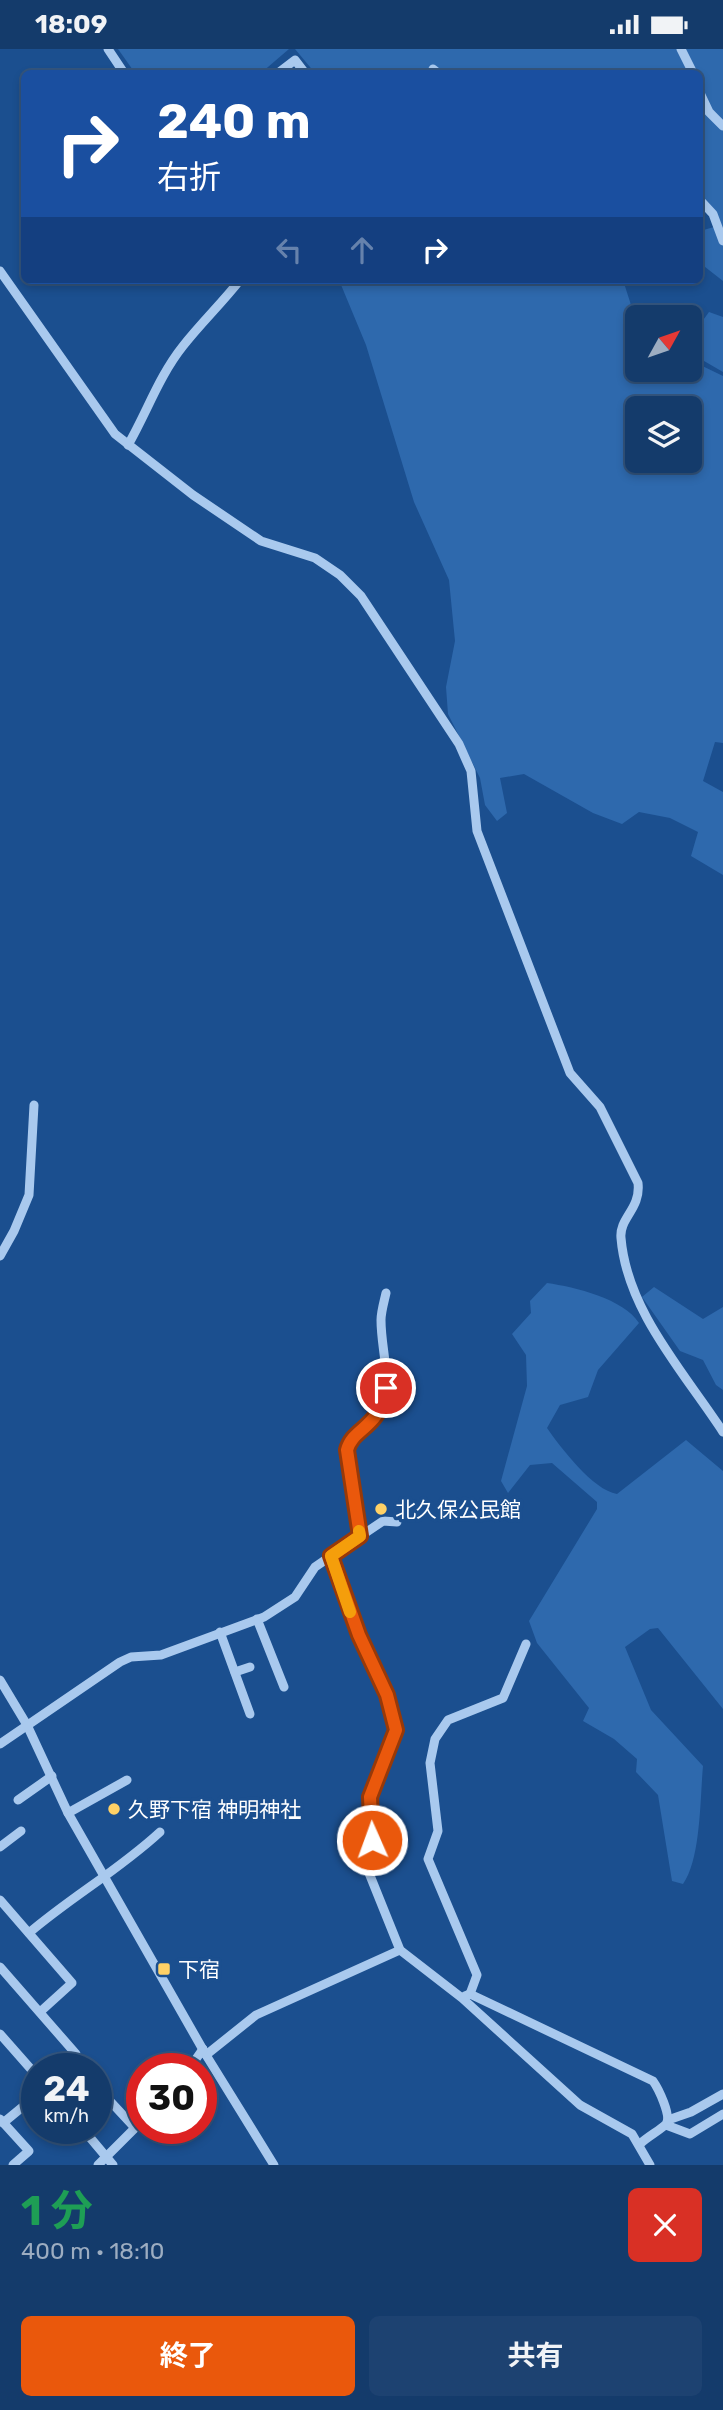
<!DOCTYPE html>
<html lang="ja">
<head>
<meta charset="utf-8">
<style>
  body { margin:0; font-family:Rubik,"Noto Sans JP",sans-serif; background:#1d4271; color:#f1f3f6; height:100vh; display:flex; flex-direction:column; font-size:26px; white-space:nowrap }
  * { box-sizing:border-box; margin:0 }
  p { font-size:23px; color:#9dadc1 }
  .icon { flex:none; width:38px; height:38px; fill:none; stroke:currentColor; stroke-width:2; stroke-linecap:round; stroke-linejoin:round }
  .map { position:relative; height:2116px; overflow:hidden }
  .side { display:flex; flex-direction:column; background:#143b6b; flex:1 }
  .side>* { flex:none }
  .banner { position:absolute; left:21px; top:21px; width:682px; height:214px; border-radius:10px; box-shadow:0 4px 10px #0003,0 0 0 2px #33557e; background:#1a4fa0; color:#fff; overflow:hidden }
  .needle { width:46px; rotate:50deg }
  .fabs { position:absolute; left:625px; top:256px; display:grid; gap:14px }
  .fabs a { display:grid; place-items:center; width:77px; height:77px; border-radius:10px; background:#143b6b; box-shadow:0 4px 10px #0003,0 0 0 2px #33557e; font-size:35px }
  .speed { position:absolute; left:21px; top:2004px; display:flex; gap:14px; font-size:35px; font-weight:700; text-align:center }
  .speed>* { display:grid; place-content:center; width:91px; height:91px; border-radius:50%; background:#143b6b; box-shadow:0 4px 10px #0003,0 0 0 2px #33557e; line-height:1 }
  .speed small { font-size:18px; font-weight:400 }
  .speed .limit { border:10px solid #d22; background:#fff; color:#111 }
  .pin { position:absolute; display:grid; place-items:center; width:60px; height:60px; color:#fff; margin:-30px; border:4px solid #fff; border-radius:50%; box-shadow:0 2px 7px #0007 }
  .me { position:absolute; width:77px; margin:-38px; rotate:358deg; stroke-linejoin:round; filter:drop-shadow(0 0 5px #0008) }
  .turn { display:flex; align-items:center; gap:24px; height:147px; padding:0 21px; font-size:32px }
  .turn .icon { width:91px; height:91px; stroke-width:2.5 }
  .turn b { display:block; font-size:49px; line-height:60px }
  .lanes { display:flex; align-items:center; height:66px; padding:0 21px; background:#0003; justify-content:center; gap:35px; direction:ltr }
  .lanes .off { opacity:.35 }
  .round { display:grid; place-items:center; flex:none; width:74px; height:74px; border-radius:10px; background:#1d4271 }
  .overview { display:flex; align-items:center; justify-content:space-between; height:119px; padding:0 21px }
  h1 { font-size:42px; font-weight:700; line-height:52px; color:#1e9e55 }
  .action { display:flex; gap:14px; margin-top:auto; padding:14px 21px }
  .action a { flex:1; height:80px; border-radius:10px; background:#ea580c; color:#fff; font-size:28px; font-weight:700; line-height:80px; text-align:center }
  .action a+a { background:#1d4271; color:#f1f3f6 }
  .status { display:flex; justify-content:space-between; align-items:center; height:49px; padding:0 35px; background:#143b6b; direction:ltr }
  .status svg { height:19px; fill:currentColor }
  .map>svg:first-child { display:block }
  .green { fill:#2e69ad; fill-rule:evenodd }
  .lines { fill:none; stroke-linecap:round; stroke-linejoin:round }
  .minor { stroke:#a9c9ee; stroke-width:9 }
  .route-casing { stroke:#983908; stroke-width:18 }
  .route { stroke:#ea580c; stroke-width:12 }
  .slow { stroke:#f59e0b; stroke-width:12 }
  .poi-dot { fill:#ffd166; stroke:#1b4f8f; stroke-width:2.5 }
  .labels { text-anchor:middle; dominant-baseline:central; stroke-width:7; stroke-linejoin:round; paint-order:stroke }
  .poi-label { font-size:21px; fill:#fff; stroke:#1b4f8f; text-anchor:start }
</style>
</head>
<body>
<div class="status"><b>18:09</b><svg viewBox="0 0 49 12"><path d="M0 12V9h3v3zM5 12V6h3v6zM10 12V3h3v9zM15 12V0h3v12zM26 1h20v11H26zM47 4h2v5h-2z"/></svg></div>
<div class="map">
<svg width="723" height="2116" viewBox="0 0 723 2116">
  <rect width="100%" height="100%" fill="#1b4f8f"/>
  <!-- green -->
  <g class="green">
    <polygon points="118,0 289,0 261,24 135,24"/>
    <polygon points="295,0 723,0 723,232 700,214 700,182 721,176 714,161 700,152 700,24 315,24"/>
    <path d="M339 231H623L631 256 640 268H637V320H690V311L723 327V694L715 693 703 732 723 743V826L691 807 698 783 670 769 639 763 622 775 593 764 524 725 500 729 507 764 497 772 485 756 480 729 448 665 446 638 455 592 449 531 414 453 366 296ZM637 359H690V411H637Z"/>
    <polygon points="709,263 723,268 723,323 692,305 690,289"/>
    <path d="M547 1234C575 1238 624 1250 639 1274L598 1321 588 1348 560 1356 547 1379C561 1399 593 1441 617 1445L686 1391 723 1422V1660L658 1579 650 1580 625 1598 651 1661 703 1717C700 1749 701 1810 683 1835L672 1832 658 1746 636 1723 637 1710 614 1690 583 1672 589 1659 537 1594 529 1572 597 1460V1453L552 1414 530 1416 508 1444 501 1432 527 1337 526 1306 512 1285 531 1264 530 1252Z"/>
    <polygon points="654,1238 703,1270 723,1258 723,1341 716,1336 703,1311 680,1302 642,1248"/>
  </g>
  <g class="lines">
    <!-- minor -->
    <g class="minor">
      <polyline points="108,0 124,24"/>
      <polyline points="681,0 693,24"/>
      <polyline points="433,20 438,24"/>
      <polyline points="278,24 295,11 305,24"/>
      <polyline points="700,44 709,63 723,77"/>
      <polyline points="700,151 713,165 723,192"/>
      <path d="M0 222 115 385 193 446 261 492 315 509 340 526 361 547 459 695 471 722 477 782 570 1024 600 1058 638 1134C641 1160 619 1169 621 1189 627 1262 684 1323 723 1383"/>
      <path d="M128 396C147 363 159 327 183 297 201 274 222 254 240 231"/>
      <polyline points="0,1207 14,1182 29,1146 34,1056"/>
      <path d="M360 1487 347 1401C352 1382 378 1376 383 1354 391 1325 381 1300 381 1271 381 1263 384 1253 386 1244"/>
      <polyline points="331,1507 383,1472 397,1473"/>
      <polyline points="257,1570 284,1638"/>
      <polyline points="220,1583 250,1665"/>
      <polyline points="235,1623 250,1618"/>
      <polyline points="0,1631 27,1676 68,1764 206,2006 274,2116"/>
      <polyline points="0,1695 120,1613 131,1608 161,1606 264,1568 295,1548 315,1518 331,1507 359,1586 387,1646 395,1681 370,1748 373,1774 367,1819 400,1901 462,1949 580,2056 632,2085 650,2116"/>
      <polyline points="18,1751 52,1727"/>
      <polyline points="68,1764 127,1731"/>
      <polyline points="0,1798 21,1782"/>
      <polyline points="0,1851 72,1934 40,1963"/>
      <path d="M29 1884C71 1848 119 1821 160 1783"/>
      <polyline points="0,1918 76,2005 69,2020"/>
      <polyline points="470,1945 477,1926 428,1810 438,1782 430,1714 435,1690 448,1671 503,1649 526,1595"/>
      <path d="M465 1947 470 1945 653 2032C658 2039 672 2067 666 2075 662 2080 647 2088 640 2095"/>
      <polyline points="0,1985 37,2027"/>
      <polyline points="206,2006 256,1966 400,1901"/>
      <polyline points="189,2020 203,2000"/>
      <polyline points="96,2037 135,2079"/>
      <polyline points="0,2070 29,2102 13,2116"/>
      <polyline points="668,2071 691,2063 723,2045"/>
      <polyline points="3,2074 37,2046"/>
      <polyline points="666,2076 690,2085 723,2065"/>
      <polyline points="82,2079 113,2116"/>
      <polyline points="98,2116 142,2072"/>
    </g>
  </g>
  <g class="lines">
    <!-- route casing -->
    <g class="route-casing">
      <path id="route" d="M372 1791 370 1748 396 1681 387 1646 359 1586 331 1507 360 1487 347 1401C353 1378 380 1380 386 1339"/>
    </g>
    <!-- route -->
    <use href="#route" class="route"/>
    <!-- slow -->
    <polyline class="slow" points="350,1563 331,1507 360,1487 359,1482"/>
  </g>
  <!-- markers -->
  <g class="poi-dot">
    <circle cx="381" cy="1460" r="7"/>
    <circle cx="114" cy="1760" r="7"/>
    <rect x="157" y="1913" width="14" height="14" rx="3.5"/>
  </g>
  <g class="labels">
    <!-- poi labels -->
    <g class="poi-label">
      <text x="395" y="1460">北久保公民館</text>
      <text x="128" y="1760">久野下宿 神明神社</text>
      <text x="178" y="1920">下宿</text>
    </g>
  </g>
</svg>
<div class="fabs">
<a><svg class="needle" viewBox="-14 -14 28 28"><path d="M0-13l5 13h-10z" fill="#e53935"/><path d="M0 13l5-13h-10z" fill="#9dadc1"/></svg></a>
<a><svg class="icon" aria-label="layers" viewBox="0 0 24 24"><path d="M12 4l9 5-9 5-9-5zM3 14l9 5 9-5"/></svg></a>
</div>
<div class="speed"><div>24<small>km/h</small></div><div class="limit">30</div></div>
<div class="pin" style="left:386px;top:1339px;background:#d93025"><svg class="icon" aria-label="arrive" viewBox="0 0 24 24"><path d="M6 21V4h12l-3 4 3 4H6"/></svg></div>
<svg class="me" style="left:372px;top:1791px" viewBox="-20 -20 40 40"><circle r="17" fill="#ea580c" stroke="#fff" stroke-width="3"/><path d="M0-11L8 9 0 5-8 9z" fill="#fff"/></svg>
<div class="banner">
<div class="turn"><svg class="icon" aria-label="right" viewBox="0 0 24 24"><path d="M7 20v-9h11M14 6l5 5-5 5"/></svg><div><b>240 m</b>右折</div></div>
<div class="lanes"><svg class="icon off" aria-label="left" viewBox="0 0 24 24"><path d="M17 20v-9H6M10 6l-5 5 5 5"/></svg><svg class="icon off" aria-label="ahead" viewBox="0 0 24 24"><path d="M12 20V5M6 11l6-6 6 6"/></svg><svg class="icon" aria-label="right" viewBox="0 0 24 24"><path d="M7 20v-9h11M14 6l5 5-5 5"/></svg></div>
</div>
</div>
<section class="side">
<div class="overview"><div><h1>1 分</h1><p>400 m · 18:10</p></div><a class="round" style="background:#d93025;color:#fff"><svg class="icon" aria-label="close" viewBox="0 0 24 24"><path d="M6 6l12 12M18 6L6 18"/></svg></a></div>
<div class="action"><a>終了</a><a>共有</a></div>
</section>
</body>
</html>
